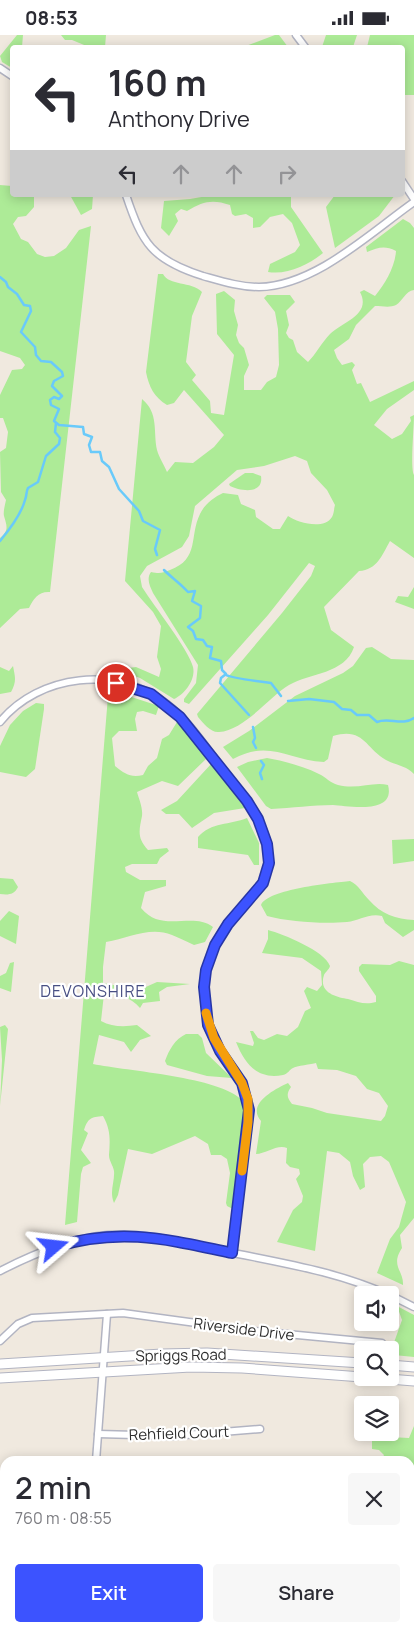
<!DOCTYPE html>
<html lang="en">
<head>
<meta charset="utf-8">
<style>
  body { margin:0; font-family:Manrope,sans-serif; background:#f7f7f7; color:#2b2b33; height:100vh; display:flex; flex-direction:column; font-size:19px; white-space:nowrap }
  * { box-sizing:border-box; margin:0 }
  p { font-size:16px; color:#7c7c81 }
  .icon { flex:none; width:28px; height:28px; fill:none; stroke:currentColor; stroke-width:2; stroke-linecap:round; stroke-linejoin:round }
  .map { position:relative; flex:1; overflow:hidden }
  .sheet { position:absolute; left:0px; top:1421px; width:415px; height:176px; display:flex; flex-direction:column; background:#fff; border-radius:15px 15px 0 0; box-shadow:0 2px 12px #0003 }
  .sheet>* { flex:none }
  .banner { position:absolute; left:10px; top:10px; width:395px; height:152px; border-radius:5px; box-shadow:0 2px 12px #0003; background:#fff; color:#2b2b33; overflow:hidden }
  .buttons { position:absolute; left:354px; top:1251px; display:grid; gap:10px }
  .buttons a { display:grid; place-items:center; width:45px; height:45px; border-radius:5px; background:#fff; box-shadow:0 2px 12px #0003; font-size:25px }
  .pin { position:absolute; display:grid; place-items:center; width:42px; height:42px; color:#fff; margin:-21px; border:2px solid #fff; border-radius:50%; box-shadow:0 1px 5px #0007 }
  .me { position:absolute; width:55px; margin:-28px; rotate:73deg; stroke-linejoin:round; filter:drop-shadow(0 0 4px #0008) }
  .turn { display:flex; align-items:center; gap:18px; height:105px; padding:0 15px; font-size:22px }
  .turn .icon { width:65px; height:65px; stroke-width:2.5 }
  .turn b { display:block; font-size:35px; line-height:42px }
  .lanes { display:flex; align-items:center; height:48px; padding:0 15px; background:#0003; justify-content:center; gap:25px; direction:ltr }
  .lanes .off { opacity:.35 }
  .round { display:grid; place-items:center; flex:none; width:52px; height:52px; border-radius:5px; background:#f7f7f7 }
  .head { display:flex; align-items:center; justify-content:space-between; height:85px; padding:0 15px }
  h1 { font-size:30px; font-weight:600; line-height:38px }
  .primary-button { display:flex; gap:10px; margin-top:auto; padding:10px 15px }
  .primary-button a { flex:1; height:58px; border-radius:5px; background:#3c53ff; color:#fff; font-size:20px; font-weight:600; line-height:58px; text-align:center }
  .primary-button a+a { background:#f7f7f7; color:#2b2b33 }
  .status { display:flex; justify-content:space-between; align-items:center; height:35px; padding:0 25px; background:#fff; direction:ltr }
  .status svg { height:14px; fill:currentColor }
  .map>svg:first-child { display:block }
  .green { fill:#adeb97 }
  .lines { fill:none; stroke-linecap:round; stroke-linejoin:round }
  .stream { stroke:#69cafa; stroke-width:2.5 }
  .street-casing { stroke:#b2b4c2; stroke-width:9 }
  .secondary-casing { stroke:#b2b4c2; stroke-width:11 }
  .street { stroke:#fff; stroke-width:6 }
  .secondary { stroke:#fff; stroke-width:9 }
  .route-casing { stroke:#2736a6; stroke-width:12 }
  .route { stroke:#3c53ff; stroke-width:9 }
  .slow { stroke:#f59e0b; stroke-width:9 }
  .labels { text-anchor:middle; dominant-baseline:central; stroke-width:4.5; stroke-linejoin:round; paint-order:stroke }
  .street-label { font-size:15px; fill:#2d2d2d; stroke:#fff }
  .neighbourhood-label { font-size:16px; letter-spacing:1px; fill:#484f83; stroke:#fff }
</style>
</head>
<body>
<div class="status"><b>08:53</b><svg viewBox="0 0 49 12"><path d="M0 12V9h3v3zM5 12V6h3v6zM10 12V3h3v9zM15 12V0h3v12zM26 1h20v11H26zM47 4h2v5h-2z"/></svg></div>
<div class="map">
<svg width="414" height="1597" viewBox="0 0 414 1597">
  <rect width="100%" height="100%" fill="#f0e9df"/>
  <!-- green -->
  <g class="green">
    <polygon points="17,0 23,0 22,12 12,12 12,33 2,27 0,21"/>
    <polygon points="61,0 106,0 105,12 89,12 72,5 65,5"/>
    <polygon points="275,0 279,0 288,12 243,12"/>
    <polygon points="326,0 357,0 353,12 322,12"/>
    <polygon points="370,0 414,0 414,60 403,60 402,12 367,12"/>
    <path d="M0 150 12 151V160L34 162V172L26 181 18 182 13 189 21 204 28 207 37 219 45 222 54 221 66 213 79 195 91 191 50 557C39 556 33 564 29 573L20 574 0 593V503C9 496 7 491 4 481 3 477 5 470 6 465L1 457 0 417 6 413 8 397 3 383H0V360L12 335 22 334 25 330 20 323 0 316Z"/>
    <polygon points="70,160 93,160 92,174 81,180"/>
    <path d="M213 160H291V172L323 218C308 230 288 240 268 237L270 229 295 217 300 210 292 188 283 179 270 182 260 192 253 193V183L246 179 235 181 232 179 230 170C213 164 203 166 187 176L181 174 175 179 178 186 169 201 161 193 164 166 190 164Z"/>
    <polygon points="335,160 395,160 379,181 335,213 326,172"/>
    <path d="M403 184 410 188 414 193V255C405 256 403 266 396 270 390 273 382 271 375 271L356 290 349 304 334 315 337 323 342 330 352 327 355 330 352 335 357 349 361 348 370 367 414 346V355L387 374 374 390 392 404 402 399 411 386 410 382 414 380C414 393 410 433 414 440V523L390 506C382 520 377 535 359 536L324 572 331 595 354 612C345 639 310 638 289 650 270 661 245 695 219 697 211 698 203 688 198 682L197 679 282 578 311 541 315 531 309 528 268 580 189 669 184 667V664L196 648 198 630 153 558C150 551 146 544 151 537 160 539 162 538 170 535 200 524 189 501 200 479 204 470 214 462 223 458L238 460 241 469 255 475 256 482 273 494H280L288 481C298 488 324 495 332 482 334 479 334 473 335 470L327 455 311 438 307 426 295 421 264 431 237 435 195 471 189 501 182 512 147 531 140 541 142 552C154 571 189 615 193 632 196 644 185 659 174 664L140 643 127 638 128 633 136 632 159 642 161 634 157 622 161 591 153 577 125 546 142 364C159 378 153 396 157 415 159 422 164 430 167 437L175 427 193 428 214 412 224 400 184 355 174 368 167 370C154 362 149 352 146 337L158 239H163C169 251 191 246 202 257L192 281 186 327 196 340 192 345 210 366 211 378 224 380 234 320 217 299 216 259 224 256 235 265 234 276 238 290 236 300 239 308 244 313 249 330 244 341V355H261L267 347 276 342 279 330 278 294 275 277 264 263 267 260H290L295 267 286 276 289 290 286 298 289 303 293 305 297 317 308 327C316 319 322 307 330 299 342 287 372 280 360 257L364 255 375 261C385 249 395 232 396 216 384 210 378 213 367 217L366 212Z"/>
    <path d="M245 438H253L261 441C264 460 240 456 230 451L229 449Z"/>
    <polygon points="414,552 414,574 395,567 398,561 408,562"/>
    <path d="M372 612 391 624 414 625V739C407 731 395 730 386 725 365 713 364 692 333 701L328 724 324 727C288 725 269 704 233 724L223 712 249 696 295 661 343 638 353 631 366 613Z"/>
    <path d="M13 631C15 642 17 646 11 657L0 659V632L9 636Z"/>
    <path d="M110 655 159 671 156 680 143 676 137 677 135 684 137 696H119L112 703 115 731C125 739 131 743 143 740L148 731 157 723 162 704 169 700 177 687 201 714 206 724 178 751 162 746 137 757C139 764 143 773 142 781 139 796 137 803 148 815L167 813 169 816 160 823 157 829H132L125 832 126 837 140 845H166V851L145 857 141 873C162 899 192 876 213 892L205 907 194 910C187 907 180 903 172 900 150 891 129 903 106 907L103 932V948L139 955 157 947 190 949 167 952 159 957 160 966 143 968 140 973C131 962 118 959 104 959L101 986C112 992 124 992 137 990L151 1001 140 1005 131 1017 124 1007 99 1000 93 1029C127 1036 220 1042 242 1065L244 1085 233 1174 227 1171 226 1168 230 1138 227 1124 221 1120H211L208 1109 195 1101 152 1119 128 1114 118 1160 114 1168C109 1156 115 1147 114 1136 113 1130 109 1126 109 1120 110 1106 111 1095 103 1081 91 1082 88 1083 84 1095L88 1098 81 1115 91 1128 83 1132 81 1139 77 1187 65 1190 108 661Z"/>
    <polygon points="36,668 44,669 44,674 35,734 26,742 0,737 0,711 10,690 23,676"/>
    <path d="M267 723C284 726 303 731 319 739 326 742 330 748 338 750 358 755 373 746 388 750 396 780 348 771 333 770 313 770 292 773 271 774L266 771 237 732 248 727Z"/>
    <polygon points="212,728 245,773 214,778 192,793 179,779 166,779 161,775 177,766"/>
    <path d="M247 783 259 808V830H254L248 820 198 813V802C211 787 230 790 247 783Z"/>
    <polygon points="414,804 414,826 393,829 392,805"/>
    <path d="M0 843 13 844 18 852C14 860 8 860 0 859Z"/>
    <path d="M350 846C359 850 362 858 369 865 381 879 396 884 414 885V895L403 902 385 888 382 881C368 878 359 886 347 887 324 889 289 887 267 881L261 870C268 854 332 848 350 846Z"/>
    <polygon points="9,876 19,881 16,909 0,901 0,886"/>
    <path d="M268 895C283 899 325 916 330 931 329 935 325 937 324 940 318 958 337 962 348 964 358 967 365 970 376 967V961L359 936V932L362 929 390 930 399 926 414 930V1183L400 1200 402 1213C390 1231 404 1236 403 1250L377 1238 390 1204 399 1192 406 1167 389 1127 381 1121 370 1122 363 1129 365 1152 360 1155 353 1141 350 1127 339 1118 327 1116 315 1216 277 1207 293 1175 302 1167 303 1161 296 1144 300 1139 299 1134 290 1132 286 1128 287 1113C277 1109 266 1119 256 1119L261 1086C246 1069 275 1054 288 1048L291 1052C286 1059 287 1063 292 1069L312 1073 327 1078 381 1086 385 1081 388 1071 379 1058 367 1054 356 1041 337 1035 318 1034 316 1028C312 1029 296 1031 293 1033 289 1035 288 1039 283 1040 257 1045 245 1029 236 1007L253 1011 254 1008 250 996H253L258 1003 264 1005 277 999 287 1001 298 992 305 976 311 973 304 956 307 952 317 956 322 950 321 936 302 923 262 918 268 904Z"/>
    <polygon points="14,927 11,957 0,953 0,941 6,938 10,928"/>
    <polygon points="5,990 8,994 0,1071 2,1025 0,992"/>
    <path d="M186 999H198L202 1003 206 1018 232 1043 207 1041 167 1030 165 1026C169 1015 175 1004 186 999Z"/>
    <polygon points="397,1271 414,1280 414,1322 394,1320 391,1316 402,1285"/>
    <polygon points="414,1391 414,1434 410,1434 410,1426 381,1426 384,1420 379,1415 372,1414 372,1401 409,1403"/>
  </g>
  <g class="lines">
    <!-- stream -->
    <g class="stream">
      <polyline points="0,242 6,247 8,252 17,259 24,270 30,271 31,276 21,297 35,312 36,320 41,326 51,327 62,337 63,341 54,346 52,351 62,361 59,364 54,362 50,365 51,370 59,374 54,386 59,390 83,392 84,399 92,402 89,410 91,417 100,417 102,426 109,432 119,454 139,476 143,486 160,495 155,514 157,520"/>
      <path d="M0 506C10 494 21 480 25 465 27 460 26 457 28 453L38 447 46 421 59 409 60 403 55 397 56 388"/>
      <path d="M164 535C172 543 180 548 188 557L195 556 192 566 201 571 200 583 188 592 193 596 196 604 203 605 207 611 212 612 210 623 221 626 222 635 226 639 221 643 220 648 249 680"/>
      <path d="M226 640C232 643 263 647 271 648L281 661"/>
      <path d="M288 666 309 664 334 667 342 674 351 675 357 680H369L377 687C388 682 403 691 414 683"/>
      <polyline points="253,692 255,703 253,707 256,713"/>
      <polyline points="261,726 264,730 260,738 262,744"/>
    </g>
    <!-- street casing -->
    <g class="street-casing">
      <g id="street">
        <polyline points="296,0 305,12"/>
        <polyline points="0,33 12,41"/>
        <polyline points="402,146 414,164"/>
        <path d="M126 160C142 208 152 225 203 241 221 246 240 252 259 252 315 251 370 198 414 167"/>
        <path d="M0 687C39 639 117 630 167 669 190 687 206 713 224 736 241 759 263 782 268 812 273 847 250 862 230 887 217 902 208 921 206 941 202 971 208 999 226 1024 234 1037 244 1047 247 1062 252 1083 246 1105 243 1126 239 1157 235 1187 231 1218"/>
        <path d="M0 1236C33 1219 70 1203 108 1200 147 1197 186 1209 224 1216 281 1228 336 1236 389 1260"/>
        <polyline points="390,1260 414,1272"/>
        <polyline points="0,1306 18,1289 32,1283 123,1278 255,1296 382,1308"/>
        <polyline points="98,1399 173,1401 260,1394"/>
        <polyline points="96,1426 107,1279"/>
        <polyline points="410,1489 414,1489"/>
        <polyline points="410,1590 414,1590"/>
        <polyline points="188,1592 191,1597"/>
        <polyline points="382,1592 382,1597"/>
        <polyline points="71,1597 72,1592"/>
      </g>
    </g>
    <!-- secondary casing -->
    <g class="secondary-casing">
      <g id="secondary">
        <polyline points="0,1329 162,1319 207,1318 362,1328"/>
        <polyline points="390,1330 414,1332"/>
        <polyline points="364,1342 414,1346"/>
        <polyline points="0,1343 191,1332 242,1333 362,1342"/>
      </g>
    </g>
    <!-- street -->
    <use href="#street" class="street"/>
    <!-- secondary -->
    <use href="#secondary" class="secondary"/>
  </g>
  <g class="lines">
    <!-- route casing -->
    <g class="route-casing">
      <path id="route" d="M54 1212C121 1192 166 1204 232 1218L249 1075 242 1048 220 1016 208 990 204 952 206 935 215 910 228 889 263 848 269 828 267 809 258 784 247 766 180 682 151 659 116 648"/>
    </g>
    <!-- route -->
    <use href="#route" class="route"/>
    <!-- slow -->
    <polyline class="slow" points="206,978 214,1003 242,1048 248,1064 248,1087 242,1136"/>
  </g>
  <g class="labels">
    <!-- street labels -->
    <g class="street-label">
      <text transform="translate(244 1294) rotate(7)">Riverside Drive</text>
      <text transform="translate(181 1320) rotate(-1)">Spriggs Road</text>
      <text transform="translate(179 1398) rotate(-2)">Rehfield Court</text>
    </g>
    <!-- neighbourhood labels -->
    <g class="neighbourhood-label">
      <text x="93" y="956">DEVONSHIRE</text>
    </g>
  </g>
</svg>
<div class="buttons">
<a><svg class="icon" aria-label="sound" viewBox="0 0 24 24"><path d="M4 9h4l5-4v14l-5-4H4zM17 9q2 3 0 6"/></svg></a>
<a><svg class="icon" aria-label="search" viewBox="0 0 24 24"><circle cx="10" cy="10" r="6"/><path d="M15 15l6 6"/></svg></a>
<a><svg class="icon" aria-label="layers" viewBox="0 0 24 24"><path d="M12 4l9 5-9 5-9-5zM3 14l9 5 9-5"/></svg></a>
</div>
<div class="pin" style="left:116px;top:648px;background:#d93025"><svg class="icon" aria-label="arrive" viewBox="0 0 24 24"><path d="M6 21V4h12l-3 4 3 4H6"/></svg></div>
<svg class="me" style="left:54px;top:1212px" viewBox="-20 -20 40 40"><path d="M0-17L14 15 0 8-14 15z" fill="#3c53ff" stroke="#fff" stroke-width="4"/></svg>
<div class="banner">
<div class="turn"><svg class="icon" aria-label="left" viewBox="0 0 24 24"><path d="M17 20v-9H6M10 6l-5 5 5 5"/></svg><div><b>160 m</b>Anthony Drive</div></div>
<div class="lanes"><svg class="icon" aria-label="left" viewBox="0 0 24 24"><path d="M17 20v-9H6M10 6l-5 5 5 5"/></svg><svg class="icon off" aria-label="ahead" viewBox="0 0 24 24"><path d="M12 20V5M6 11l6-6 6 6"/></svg><svg class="icon off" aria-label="ahead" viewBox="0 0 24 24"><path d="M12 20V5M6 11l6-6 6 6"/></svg><svg class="icon off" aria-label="right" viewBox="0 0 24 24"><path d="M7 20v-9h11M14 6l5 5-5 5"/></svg></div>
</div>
<section class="sheet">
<div class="head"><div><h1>2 min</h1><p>760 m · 08:55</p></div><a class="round"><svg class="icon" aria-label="close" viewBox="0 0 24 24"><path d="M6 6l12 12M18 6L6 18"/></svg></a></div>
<div class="primary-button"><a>Exit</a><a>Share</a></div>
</section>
</div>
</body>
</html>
